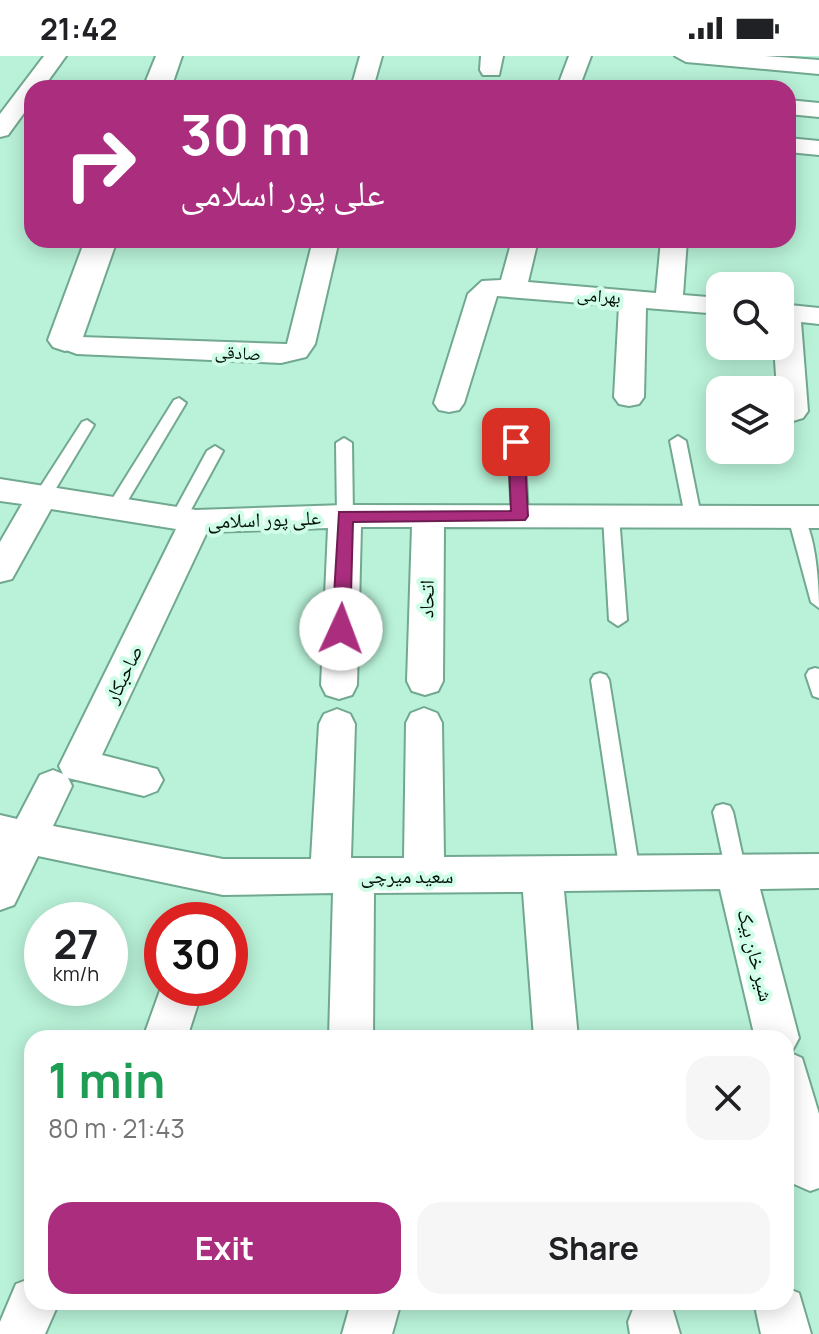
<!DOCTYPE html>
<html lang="en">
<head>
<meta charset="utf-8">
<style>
  body { margin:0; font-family:Manrope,"Noto Naskh Arabic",sans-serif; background:#f6f6f6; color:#202124; height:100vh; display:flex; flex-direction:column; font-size:30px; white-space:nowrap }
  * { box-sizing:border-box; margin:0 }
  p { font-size:26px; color:#757577 }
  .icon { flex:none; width:44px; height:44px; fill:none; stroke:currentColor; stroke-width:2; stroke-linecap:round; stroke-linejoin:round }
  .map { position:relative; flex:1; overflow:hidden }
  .details { position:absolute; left:24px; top:974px; width:770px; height:280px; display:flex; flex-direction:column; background:#fff; border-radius:24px; box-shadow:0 4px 20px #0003 }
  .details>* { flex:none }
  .top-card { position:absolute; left:24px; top:24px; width:772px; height:168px; border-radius:24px; box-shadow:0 4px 20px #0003; background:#aa2d7e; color:#fff; overflow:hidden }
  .controls { position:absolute; left:706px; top:216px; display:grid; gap:16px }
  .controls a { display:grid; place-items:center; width:88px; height:88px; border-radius:16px; background:#fff; box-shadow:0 4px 20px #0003; font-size:40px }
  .speed { position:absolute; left:24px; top:846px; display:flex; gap:16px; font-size:40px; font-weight:700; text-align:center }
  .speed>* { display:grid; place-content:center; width:104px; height:104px; border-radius:50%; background:#fff; box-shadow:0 4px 20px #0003; line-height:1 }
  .speed small { font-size:20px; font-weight:400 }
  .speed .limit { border:12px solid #d22; background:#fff; color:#111 }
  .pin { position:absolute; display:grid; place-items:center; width:68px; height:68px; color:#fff; margin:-34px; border-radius:16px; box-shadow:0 4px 12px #0006 }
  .me { position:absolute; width:88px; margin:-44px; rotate:2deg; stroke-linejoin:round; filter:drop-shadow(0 0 6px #0008) }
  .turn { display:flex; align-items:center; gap:28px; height:168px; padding:0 24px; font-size:36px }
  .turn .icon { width:104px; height:104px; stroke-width:2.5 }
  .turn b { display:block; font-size:56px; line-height:68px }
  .round { display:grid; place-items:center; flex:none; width:84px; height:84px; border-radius:24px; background:#f6f6f6 }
  .headline { display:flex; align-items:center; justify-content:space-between; height:136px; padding:0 24px }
  h1 { font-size:48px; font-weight:700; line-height:60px; color:#1e9e55 }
  .button { display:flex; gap:16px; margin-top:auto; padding:16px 24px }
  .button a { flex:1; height:92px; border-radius:24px; background:#aa2d7e; color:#fff; font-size:32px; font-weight:700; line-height:92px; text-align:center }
  .button a+a { background:#f6f6f6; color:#202124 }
  .status { display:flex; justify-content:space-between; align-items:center; height:56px; padding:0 40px; background:#fff; direction:ltr }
  .status svg { height:22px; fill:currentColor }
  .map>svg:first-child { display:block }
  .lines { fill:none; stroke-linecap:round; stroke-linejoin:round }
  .service-casing { stroke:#71a890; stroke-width:4 }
  .minor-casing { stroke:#71a890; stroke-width:4 }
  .secondary-casing { stroke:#71a890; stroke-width:4 }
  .service { fill:#fff; fill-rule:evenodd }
  .minor { fill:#fff; fill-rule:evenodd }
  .secondary { fill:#fff; fill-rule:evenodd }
  .route { fill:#aa2d7e; stroke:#6e1d52; stroke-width:2 }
  .labels { text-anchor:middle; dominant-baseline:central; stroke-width:8; stroke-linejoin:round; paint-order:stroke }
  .far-street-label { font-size:18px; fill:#001008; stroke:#cffde8 }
  .street-label { font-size:20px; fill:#001008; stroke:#cffde8 }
</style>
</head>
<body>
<div class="status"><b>21:42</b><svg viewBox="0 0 49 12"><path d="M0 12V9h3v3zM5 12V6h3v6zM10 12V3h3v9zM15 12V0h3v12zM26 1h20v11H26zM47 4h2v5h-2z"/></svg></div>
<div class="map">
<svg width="819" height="1278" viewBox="0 0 819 1278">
  <rect width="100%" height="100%" fill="#b9f2d8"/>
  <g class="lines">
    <!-- service casing -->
    <g class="service-casing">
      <g id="service">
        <polygon points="179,342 186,347 121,456 109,456 107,452 109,448 174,344"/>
        <polygon points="87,364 94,369 49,444 37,444 35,440 37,436 82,366"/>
        <polygon points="678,380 686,385 701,460 693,466 685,460 670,385"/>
        <polygon points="516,381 524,386 528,460 520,466 512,460 508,386"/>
        <polygon points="344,382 352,387 353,460 345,466 337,460 336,387"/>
        <polygon points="215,390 223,395 186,463 178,469 172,467 170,463 207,395"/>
        <polygon points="611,454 619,460 627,564 618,570 609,564 603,460"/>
        <path d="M796 455C816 463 819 533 819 552L811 546 788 461Z"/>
        <polygon points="815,612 819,613 819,642 813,640 806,619 809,614"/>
        <polygon points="600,617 606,619 609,624 640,817 637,823 630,826 623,823 620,817 591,624 594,619"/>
        <polygon points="723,748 730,750 733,756 746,816 743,822 736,825 729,822 726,816 713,756 716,750"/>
      </g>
    </g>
    <!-- minor casing -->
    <g class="minor-casing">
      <g id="minor">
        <polygon points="44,0 66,0 43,32 32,32 32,46 8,79 0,81 0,58"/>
        <polygon points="360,0 382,0 373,32 351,32"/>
        <polygon points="481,0 503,0 499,19 483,19 480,14"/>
        <polygon points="569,0 591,0 582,24 571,31 560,24"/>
        <polygon points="675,0 765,0 819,4 819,18 686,6"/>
        <polygon points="788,44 819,47 819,61 788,58"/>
        <polygon points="788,82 819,85 819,99 788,96"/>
        <polygon points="313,184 339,184 315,288 306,301 281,307 77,298 55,290 51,284 55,278 65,275 81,281 287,288"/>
        <polygon points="512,184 538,184 528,226 656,237 661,184 687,184 683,239 720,242 720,258 646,252 644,341 639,348 629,350 619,348 614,341 619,250 497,240 464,347 459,354 449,356 439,354 434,347 468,238 482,225 501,224"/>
        <polygon points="780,248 819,252 819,268 801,266 808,355 803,362 793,365 780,358 780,334 777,334 774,290 780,290"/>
        <polygon points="0,423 196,454 345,449 819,450 819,472 444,471 443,625 438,635 425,639 412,635 407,625 412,471 361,471 357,629 352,639 339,643 326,639 321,629 328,472 207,476 102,699 157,713 163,724 157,735 144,740 68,722 72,730 53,770 223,803 311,803 319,668 324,658 337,653 350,658 355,668 351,802 404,802 406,667 411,657 424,652 437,657 442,667 444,801 819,798 819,832 760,833 799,982 791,997 802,1002 819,1058 819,1132 810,1135 794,1128 787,1112 786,982 755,982 720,833 564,835 578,982 534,982 523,836 374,837 373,982 329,982 333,837 223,839 38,800 14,849 0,854 0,759 17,763 40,719 53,714 63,718 59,710 176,473 51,453 12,523 0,526 0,486 22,448 0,445"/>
        <polygon points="162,929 162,932 203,932 187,982 143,982"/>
        <polygon points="32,1222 32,1246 59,1246 45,1278 0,1278 0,1266 16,1228"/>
        <polygon points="786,1232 799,1237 811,1278 761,1278 756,1255 760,1246 786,1246"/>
        <polygon points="351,1246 401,1246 392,1278 342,1278"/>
        <polygon points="641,1246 671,1248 680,1278 630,1278 628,1266 635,1248"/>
      </g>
    </g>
    <!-- secondary casing -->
    <g class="secondary-casing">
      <g id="secondary">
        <polygon points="156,0 182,0 171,32 143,32"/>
        <polygon points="85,184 117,184 82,284 77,291 65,295 53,291 48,284"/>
      </g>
    </g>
    <!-- service -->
    <use href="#service" class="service"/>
    <!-- minor -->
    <use href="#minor" class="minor"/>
    <!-- secondary -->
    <use href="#secondary" class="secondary"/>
  </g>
  <!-- route -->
  <polygon class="route" points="516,381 524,386 528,460 525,464 353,466 350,573 341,580 335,578 332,573 339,456 511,455 508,386"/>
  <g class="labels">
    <!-- far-street labels -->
    <g class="far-street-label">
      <text transform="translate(599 239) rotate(5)">بهرامی</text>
      <text transform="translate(238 296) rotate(3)">صادقی</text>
    </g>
    <!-- street labels -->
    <g class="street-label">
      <text transform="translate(264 463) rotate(-2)">علی پور اسلامی</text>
      <text transform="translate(426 543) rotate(-89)">اتحاد</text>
      <text transform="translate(123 618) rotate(-64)">صاحبکار</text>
      <text x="407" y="819">سعید میرچی</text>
      <text transform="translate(756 899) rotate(76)">شیر خان بیک</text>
    </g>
  </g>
</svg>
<div class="controls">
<a><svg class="icon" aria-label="search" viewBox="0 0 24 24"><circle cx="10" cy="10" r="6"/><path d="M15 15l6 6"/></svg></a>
<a><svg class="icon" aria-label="layers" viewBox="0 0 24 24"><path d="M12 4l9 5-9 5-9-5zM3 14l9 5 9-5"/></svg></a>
</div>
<div class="speed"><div>27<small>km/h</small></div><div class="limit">30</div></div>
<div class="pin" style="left:516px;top:386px;background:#d93025"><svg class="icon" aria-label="arrive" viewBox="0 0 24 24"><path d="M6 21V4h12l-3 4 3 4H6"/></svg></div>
<svg class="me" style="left:341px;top:573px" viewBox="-20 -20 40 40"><circle r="19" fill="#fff"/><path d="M0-13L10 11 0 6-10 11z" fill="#aa2d7e"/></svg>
<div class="top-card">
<div class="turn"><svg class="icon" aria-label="right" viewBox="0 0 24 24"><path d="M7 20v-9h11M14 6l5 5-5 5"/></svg><div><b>30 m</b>علی پور اسلامی</div></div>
</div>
<section class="details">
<div class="headline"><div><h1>1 min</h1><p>80 m · 21:43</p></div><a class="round"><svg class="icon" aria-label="close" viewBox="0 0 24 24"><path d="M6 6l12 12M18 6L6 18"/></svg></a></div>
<div class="button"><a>Exit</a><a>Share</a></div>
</section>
</div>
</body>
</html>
